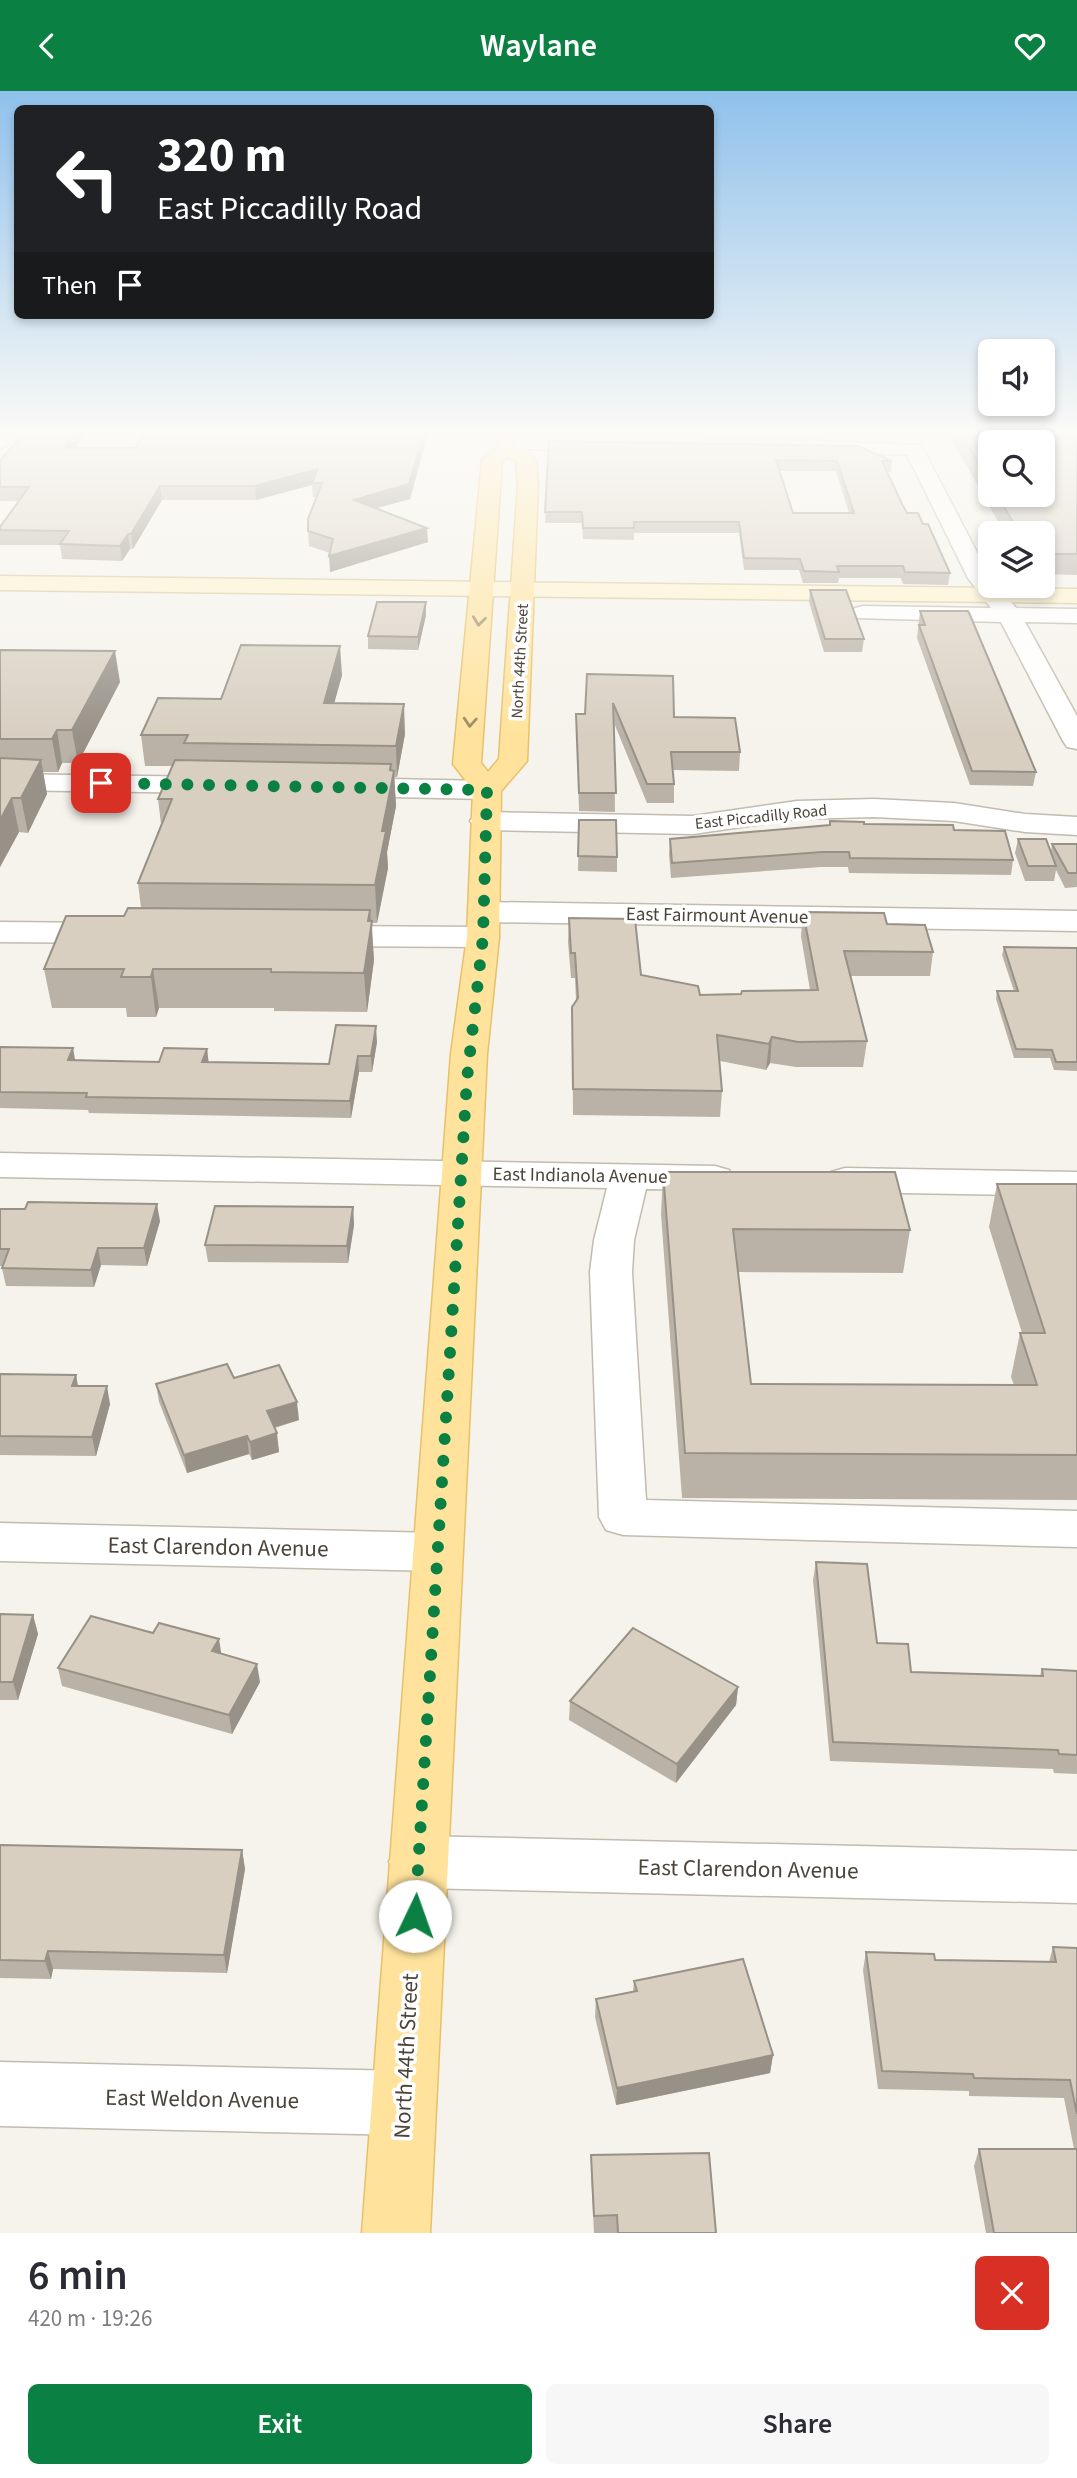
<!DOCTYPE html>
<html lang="en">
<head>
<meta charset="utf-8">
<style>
  body { margin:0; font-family:"Source Sans 3",sans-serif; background:#f7f7f7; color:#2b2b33; height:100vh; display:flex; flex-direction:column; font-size:26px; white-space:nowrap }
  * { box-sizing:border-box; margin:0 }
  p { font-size:23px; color:#7c7c81 }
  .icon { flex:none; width:38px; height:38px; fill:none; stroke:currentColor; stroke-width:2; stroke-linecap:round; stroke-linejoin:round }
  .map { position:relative; height:2142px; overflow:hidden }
  .details { display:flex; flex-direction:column; background:#fff; flex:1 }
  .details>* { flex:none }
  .hud { position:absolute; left:14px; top:14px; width:700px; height:214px; border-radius:10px; box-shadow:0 4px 10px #0003; background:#202124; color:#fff; overflow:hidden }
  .controls { position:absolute; left:978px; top:248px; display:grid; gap:14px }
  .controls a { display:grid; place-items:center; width:77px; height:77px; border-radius:10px; background:#fff; box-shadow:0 4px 10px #0003; font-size:35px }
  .pin { position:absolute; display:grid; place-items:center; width:60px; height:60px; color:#fff; margin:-30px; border-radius:14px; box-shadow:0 4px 10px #0006 }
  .me { position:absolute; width:77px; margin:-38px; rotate:3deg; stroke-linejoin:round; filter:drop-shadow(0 0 5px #0008) }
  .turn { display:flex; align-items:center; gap:24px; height:147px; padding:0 28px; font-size:32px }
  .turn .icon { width:91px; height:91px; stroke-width:2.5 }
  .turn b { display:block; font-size:49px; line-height:60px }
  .then { display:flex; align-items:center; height:66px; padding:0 28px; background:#0003; gap:14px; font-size:26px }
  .round { display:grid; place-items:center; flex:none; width:74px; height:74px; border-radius:10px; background:#f7f7f7 }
  .overview { display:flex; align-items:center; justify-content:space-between; height:119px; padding:0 28px }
  h1 { font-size:42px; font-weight:600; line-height:52px }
  .cta { display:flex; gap:14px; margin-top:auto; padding:14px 28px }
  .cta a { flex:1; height:80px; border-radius:10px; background:#0b8043; color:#fff; font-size:28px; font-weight:600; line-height:80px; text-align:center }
  .cta a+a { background:#f7f7f7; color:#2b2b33 }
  header { display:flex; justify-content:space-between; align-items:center; height:91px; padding:0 28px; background:#0b8043; color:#fff; font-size:32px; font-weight:600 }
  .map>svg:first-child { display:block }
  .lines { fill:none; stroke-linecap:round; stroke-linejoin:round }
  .street-casing { stroke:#c2bbae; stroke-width:3 }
  .secondary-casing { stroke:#d6c79b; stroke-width:3 }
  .primary-casing { stroke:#e6c16a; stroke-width:3 }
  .street { fill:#fff; fill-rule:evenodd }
  .secondary { fill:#fff3cd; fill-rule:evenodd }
  .primary { fill:#ffe39c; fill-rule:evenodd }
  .wall { fill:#bab2a6; fill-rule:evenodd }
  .shaded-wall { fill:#979187 }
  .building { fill:#d8cfc1; stroke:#979187; stroke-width:2; fill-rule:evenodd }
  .oneway { stroke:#9c8c66 }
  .route { stroke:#0b8043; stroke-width:12; stroke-dasharray:0 21.6 }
  .labels { text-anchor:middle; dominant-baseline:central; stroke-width:7; stroke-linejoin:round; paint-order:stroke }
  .far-street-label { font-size:16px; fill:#4b4439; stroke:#fff }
  .street-label { font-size:19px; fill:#4b4439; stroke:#fff }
  .near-street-label { font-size:23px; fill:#4b4439; stroke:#fff }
</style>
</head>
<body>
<header><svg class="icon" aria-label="back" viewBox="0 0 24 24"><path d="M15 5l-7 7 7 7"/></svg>Waylane<svg class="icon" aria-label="heart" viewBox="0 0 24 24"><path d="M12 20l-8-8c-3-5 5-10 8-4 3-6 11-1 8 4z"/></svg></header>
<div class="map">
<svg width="1077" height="2142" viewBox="0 0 1077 2142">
  <rect width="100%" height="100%" fill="#f6f3ec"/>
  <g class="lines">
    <!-- street casing -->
    <g class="street-casing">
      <g id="street">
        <polygon points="0,345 12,345 7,355 0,357"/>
        <polygon points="507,347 600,348 610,354 600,360 500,357 497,353"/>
        <polygon points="811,350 921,354 990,486 990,495 998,495 1016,517 1077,518 1077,532 1025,531 1077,625 1077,658 1067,656 1063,650 1001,531 855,527 851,522 855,517 863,515 991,517 968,487 907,364 804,360 801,356 804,352"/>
        <polygon points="0,683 215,686 225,688 229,694 225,700 215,702 0,699"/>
        <polygon points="342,687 487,690 497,693 501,699 497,705 487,708 342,705 332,702 328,696 332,690"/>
        <polygon points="874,708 954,712 1025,723 1077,726 1077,744 1025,741 954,730 874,726 797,728 693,743 485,739 475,736 470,730 475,724 485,721 693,725 797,710"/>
        <polygon points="484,811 1077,820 1077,840 484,831 473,828 468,821 473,814"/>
        <polygon points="0,831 110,832 121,835 126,842 121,849 110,852 0,851"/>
        <polygon points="321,835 483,836 494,839 499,846 494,853 483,856 321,855 310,852 305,845 310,838"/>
        <polygon points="0,1062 715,1075 729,1079 734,1087 729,1095 715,1099 646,1098 634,1149 632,1181 646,1409 1077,1420 1077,1456 623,1444 606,1439 599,1426 590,1181 594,1149 607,1097 0,1086"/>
        <polygon points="845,1077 1077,1081 1077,1105 845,1101 831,1097 826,1089 831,1081"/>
        <polygon points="0,1432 436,1442 453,1448 461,1461 453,1474 436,1480 0,1470"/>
        <polygon points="418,1745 1077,1760 1077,1812 418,1797 398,1789 389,1771 398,1753"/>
        <polygon points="0,1971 404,1980 427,1989 436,2012 427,2035 404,2044 0,2035"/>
      </g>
    </g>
    <!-- secondary casing -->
    <g class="secondary-casing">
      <polygon id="secondary" points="0,485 1077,498 1077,512 0,499"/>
    </g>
    <!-- primary casing -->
    <g class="primary-casing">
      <path id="primary" d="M499 345H517V355C540 366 536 370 538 394L527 670 501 700 499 846 487 963 430 2142H362L451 963 467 846 473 699 453 673 482 369 498 356ZM508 366 516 370 518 394 499 668 488 681 481 672 502 371Z"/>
    </g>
    <!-- street -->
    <use href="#street" class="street"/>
    <!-- secondary -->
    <use href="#secondary" class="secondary"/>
    <!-- primary -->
    <use href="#primary" class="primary"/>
  </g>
  <!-- wall -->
  <g class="wall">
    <polygon points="84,345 75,357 135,357 143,345 451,345 427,345 410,408 376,417 428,451 330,481 330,462 309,455 308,440 316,406 313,406 312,394 256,409 162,409 133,458 130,458 122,470 62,468 60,454 0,454 0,436 19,410 0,410 0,370"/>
    <polygon points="550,345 821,345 820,350"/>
    <path d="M950 345H1077V484L1043 483V443H1005ZM990 352 1043 404H990Z"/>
    <path d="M549 350 892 370 891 381H887L907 422 923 433 950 482 948 494 903 493 901 487H839L838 492H803L799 479H744L739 442H634V449L583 448 582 432H545ZM779 380H836L849 422H793Z"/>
    <polygon points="810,499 864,548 862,561 824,561 809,511"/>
    <polygon points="426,511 426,524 418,559 368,558 368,545"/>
    <polygon points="920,520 1036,681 1033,695 970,694 917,547"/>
    <polygon points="0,559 120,591 78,672 62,672 58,681 43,681 47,703 28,742 19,741 0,776"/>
    <polygon points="587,583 674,626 740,661 739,680 673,679 674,693 674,712 647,712 614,632 615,721 579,720 576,623 585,623"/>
    <polygon points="342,584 334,612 405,643 397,686 394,686 396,715 387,761 388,777 377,832 372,832 374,869 367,921 274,920 274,917 159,917 156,926 127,926 126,917 52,917 44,878 124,825 141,817 138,792 161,733 158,708 172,675 145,675 141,644 221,608"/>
    <polygon points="579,729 617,766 617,781 578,780"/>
    <polygon points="830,730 864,733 954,739 1013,769 1011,784 849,782 848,776 821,776 671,787 669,763 670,748 829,734"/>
    <polygon points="1018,748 1051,760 1052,753 1077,753 1077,796 1065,797 1056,779 1054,790 1025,790 1015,762"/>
    <polygon points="803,821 887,833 933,861 930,885 850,885 867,950 863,976 796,976 770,972 766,979 720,970 722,1000 720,1026 573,1024 572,916 576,909 575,887 571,887 568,851 569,827 641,884 700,904 741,903 810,899 801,845"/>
    <polygon points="1004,856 1077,857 1077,980 1054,979 1050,967 1014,967 996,908 997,900 1014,900 1002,864"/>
    <polygon points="377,951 372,981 359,981 351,1027 89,1022 88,1019 0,1017 0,956 75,970 159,971 207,958 208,971 329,973"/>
    <polygon points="663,1081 910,1139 903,1182 738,1181 751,1293 1014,1294 1011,1286 1020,1242 1022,1242 989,1136 997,1093 1077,1093 1077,1409 682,1407 661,1123"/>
    <polygon points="353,1116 354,1134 348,1172 208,1171 205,1154"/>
    <polygon points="0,1118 160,1130 147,1175 101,1174 94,1196 6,1195 2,1177 3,1175 0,1175"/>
    <polygon points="0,1283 76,1284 78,1295 110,1313 96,1365 0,1364"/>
    <polygon points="234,1287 299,1329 275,1337 279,1361 252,1369 249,1363 187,1382 159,1311 156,1293"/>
    <polygon points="816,1471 877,1552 911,1581 1040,1585 1042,1578 1077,1580 1077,1683 1054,1682 1053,1678 830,1670 813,1489"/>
    <polygon points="0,1523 33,1524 38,1543 18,1609 0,1609"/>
    <polygon points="153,1542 222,1563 260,1591 232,1643 62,1595 58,1577"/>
    <polygon points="738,1596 736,1614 676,1692 569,1629 570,1610"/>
    <polygon points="0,1754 242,1759 245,1778 227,1882 53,1878 51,1888 0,1887"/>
    <polygon points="1053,1856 1077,1857 1077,2142 986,2142 974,2075 979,2058 1074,2058 1064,2007 969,2005 969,2000 878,1998 863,1879 866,1861 935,1869 1049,1871"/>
    <polygon points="634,1890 773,1964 770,1982 616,2014 595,1926 596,1908 633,1900"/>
    <polygon points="591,2064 716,2142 594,2142 591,2081"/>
  </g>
  <!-- shaded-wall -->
  <g class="shaded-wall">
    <polygon points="72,345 84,345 66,370 64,357"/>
    <polygon points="423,345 427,345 410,408 355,423 354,409"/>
    <polygon points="318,378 312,394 256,409 255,395"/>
    <polygon points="160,395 162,409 133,458 131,443"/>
    <polygon points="427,437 428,451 330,481 329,465"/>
    <polygon points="128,443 130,458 122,470 120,455"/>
    <polygon points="426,511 426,524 418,559 418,546"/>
    <polygon points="340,555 342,584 326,642 324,612"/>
    <polygon points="115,560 120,591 78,672 72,639"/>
    <polygon points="404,613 405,643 397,686 396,655"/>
    <polygon points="57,639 62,672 58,681 52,648"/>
    <polygon points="41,669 47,703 28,742 21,707"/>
    <polygon points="391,673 392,688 394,680 396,715 387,761 388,777 377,832 375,794"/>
    <polygon points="12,707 19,741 0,776 0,729"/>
    <polygon points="370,819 374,869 367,921 364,882 368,830"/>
    <polygon points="153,878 159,917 156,926 151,886"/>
    <polygon points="376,935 377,951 372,981 371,965"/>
    <polygon points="772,946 770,972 766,979 769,953"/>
    <polygon points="73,957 76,974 68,969"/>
    <polygon points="207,958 209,974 202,971"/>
    <polygon points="358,965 359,981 351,1027 350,1010"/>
    <polygon points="157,1113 160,1130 147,1175 144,1157"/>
    <polygon points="353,1116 354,1134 348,1172 347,1155"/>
    <polygon points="98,1157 101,1174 94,1196 91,1179"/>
    <polygon points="76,1284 79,1302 72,1295"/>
    <polygon points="107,1295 110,1313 96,1365 92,1346"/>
    <polygon points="297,1311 299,1329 269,1338 267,1320"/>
    <polygon points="277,1342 279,1361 252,1369 250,1351"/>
    <polygon points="247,1345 249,1363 187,1382 184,1364"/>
    <polygon points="33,1524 38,1543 18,1609 13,1591"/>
    <polygon points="219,1548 222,1567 212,1560"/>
    <polygon points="257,1573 260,1591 232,1643 229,1624"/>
    <polygon points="738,1596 736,1614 676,1692 677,1673"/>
    <polygon points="242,1759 245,1778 227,1882 224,1864"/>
    <polygon points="48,1860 53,1878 51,1888 45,1870"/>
    <polygon points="773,1964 770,1982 616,2014 617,1997"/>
  </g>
  <!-- building -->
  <g class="building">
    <polygon points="21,345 72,345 64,357 135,357 143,345 423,345 409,393 354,409 427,437 329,465 333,448 308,440 308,428 322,392 312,392 318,378 255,395 160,395 131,443 128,443 120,455 60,453 69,440 0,439 0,436 29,396 0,396 0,370"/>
    <polygon points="963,345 1077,345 1077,463 1043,463 1043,443 1020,443 997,404 1043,404 1043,352 990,352 990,392"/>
    <path d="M549 350 858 355 892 370H882L902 413 907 422H918L923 433H928L950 482 905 481 903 475H837L839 481 804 480 800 468 744 467 739 431H634V437H583L582 421H545ZM776 369 837 370 854 422H793Z"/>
    <polygon points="810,499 846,499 864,548 825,548"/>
    <polygon points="377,511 426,511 418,546 368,545"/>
    <polygon points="920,520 968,520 970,524 1036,681 972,680 919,534 925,534"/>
    <polygon points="241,554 340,555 324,612 404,613 396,655 184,652 188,644 141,644 158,607 221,608"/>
    <polygon points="0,559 115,560 72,639 57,639 52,648 0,648"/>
    <polygon points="587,583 673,585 674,626 735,627 740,661 671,661 674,693 647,693 613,612 616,702 579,702 576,623 585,623"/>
    <polygon points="0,667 41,669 21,707 12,707 0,729"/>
    <polygon points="175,669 391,673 390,679 394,680 382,740 386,740 375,794 138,792 172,708 158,708"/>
    <polygon points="579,729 616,729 617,766 578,765"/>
    <polygon points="830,730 864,731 864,733 953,734 954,739 1005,740 1013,769 850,767 849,761 822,761 672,772 670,748 830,734"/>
    <polygon points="1018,748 1046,748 1056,775 1028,775"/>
    <polygon points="1052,753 1077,753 1077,782 1068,782"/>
    <polygon points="128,817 370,819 368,830 372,830 364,882 271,881 271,878 153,878 151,886 121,886 124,878 44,878 66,825 124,825"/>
    <polygon points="803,821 884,822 887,833 925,834 933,861 844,860 867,950 798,951 772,946 769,953 717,944 722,1000 573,998 572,916 578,907 575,862 571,862 569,827 635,828 641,884 698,895 700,904 741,903 742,900 818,899"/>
    <polygon points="1004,856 1077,857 1077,971 1056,971 1052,959 1016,958 997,900 1018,900"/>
    <polygon points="336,934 376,935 371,965 358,965 350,1010 86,1006 87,1002 0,1001 0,956 73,957 68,969 159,971 164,957 207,958 202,971 329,973"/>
    <polygon points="663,1081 895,1081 910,1139 733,1138 751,1293 1037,1294 1020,1242 1045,1242 997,1093 1077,1093 1077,1364 685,1362"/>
    <polygon points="28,1111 157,1113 144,1157 98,1157 91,1179 2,1177 9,1158 0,1158 0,1118 25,1118"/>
    <polygon points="215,1115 353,1116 347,1155 205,1154"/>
    <polygon points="227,1273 234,1287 279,1274 297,1311 267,1320 277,1342 250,1351 247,1345 184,1364 156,1293"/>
    <polygon points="0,1283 76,1284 72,1295 107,1295 92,1346 0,1345"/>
    <polygon points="816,1471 867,1473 877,1552 908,1553 911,1581 1043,1585 1042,1578 1077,1580 1077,1664 1059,1663 1058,1659 833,1651"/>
    <polygon points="0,1523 33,1524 13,1591 0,1591"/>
    <polygon points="91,1525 153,1542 159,1532 219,1548 212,1560 257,1573 229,1624 58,1577"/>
    <polygon points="633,1537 738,1596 677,1673 570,1610"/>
    <polygon points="0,1754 242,1759 224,1864 48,1860 45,1870 0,1869"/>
    <polygon points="1053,1856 1077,1857 1077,2023 1070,1989 974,1987 973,1983 882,1980 866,1861 934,1863 935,1869 1056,1871"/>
    <polygon points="743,1868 773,1964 617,1997 596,1908 637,1900 634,1890"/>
    <polygon points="979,2058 1077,2058 1077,2142 994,2142"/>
    <polygon points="709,2062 716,2142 618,2142 617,2124 594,2125 591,2064"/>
  </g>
  <!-- one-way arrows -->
  <defs><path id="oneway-chevron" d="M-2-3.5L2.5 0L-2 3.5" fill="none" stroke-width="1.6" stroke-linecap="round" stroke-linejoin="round" transform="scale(1.75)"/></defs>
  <g class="oneway">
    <use href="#oneway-chevron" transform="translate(479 530) rotate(97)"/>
    <use href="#oneway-chevron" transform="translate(470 631) rotate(94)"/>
  </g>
  <!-- sky -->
  <linearGradient id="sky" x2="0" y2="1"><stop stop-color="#8fc1ec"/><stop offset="0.53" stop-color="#fbfaf6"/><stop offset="1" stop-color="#fbfaf6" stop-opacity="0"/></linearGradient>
  <rect width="1077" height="645" fill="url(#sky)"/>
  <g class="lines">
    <!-- route -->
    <polyline class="route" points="101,692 487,699 483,846 467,988 415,1825"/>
  </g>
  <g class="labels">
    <!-- far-street labels -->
    <g class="far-street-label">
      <text transform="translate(520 570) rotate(-87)">North 44th Street</text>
      <text transform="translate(761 726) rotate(-6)">East Piccadilly Road</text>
    </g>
    <!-- street labels -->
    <g class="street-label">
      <text transform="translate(717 825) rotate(1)">East Fairmount Avenue</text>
      <text transform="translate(580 1085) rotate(1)">East Indianola Avenue</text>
    </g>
    <!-- near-street labels -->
    <g class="near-street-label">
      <text transform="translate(218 1456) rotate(1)">East Clarendon Avenue</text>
      <text transform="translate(748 1778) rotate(1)">East Clarendon Avenue</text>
      <text transform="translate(406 1965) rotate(-87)">North 44th Street</text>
      <text transform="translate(202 2008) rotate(1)">East Weldon Avenue</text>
    </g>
  </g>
</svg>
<div class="controls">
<a><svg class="icon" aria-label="sound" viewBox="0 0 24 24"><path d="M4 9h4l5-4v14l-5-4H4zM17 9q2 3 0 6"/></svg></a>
<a><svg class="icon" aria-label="search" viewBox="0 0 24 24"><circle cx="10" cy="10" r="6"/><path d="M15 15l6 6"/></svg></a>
<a><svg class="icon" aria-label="layers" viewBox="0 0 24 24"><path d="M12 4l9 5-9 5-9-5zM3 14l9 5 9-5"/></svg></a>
</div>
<div class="pin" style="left:101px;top:692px;background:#d93025"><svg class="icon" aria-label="arrive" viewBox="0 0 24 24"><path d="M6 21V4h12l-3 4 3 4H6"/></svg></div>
<svg class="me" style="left:415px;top:1825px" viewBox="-20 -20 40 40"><circle r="19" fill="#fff"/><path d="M0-13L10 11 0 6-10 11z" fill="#0b8043"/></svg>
<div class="hud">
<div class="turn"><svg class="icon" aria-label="left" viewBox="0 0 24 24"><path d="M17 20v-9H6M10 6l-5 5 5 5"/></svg><div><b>320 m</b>East Piccadilly Road</div></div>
<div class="then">Then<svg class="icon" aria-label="arrive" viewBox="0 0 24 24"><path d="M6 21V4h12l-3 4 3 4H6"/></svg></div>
</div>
</div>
<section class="details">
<div class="overview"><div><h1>6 min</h1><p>420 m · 19:26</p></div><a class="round" style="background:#d93025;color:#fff"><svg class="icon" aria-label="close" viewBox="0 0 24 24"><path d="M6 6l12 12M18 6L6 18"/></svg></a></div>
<div class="cta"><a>Exit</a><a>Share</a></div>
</section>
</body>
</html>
